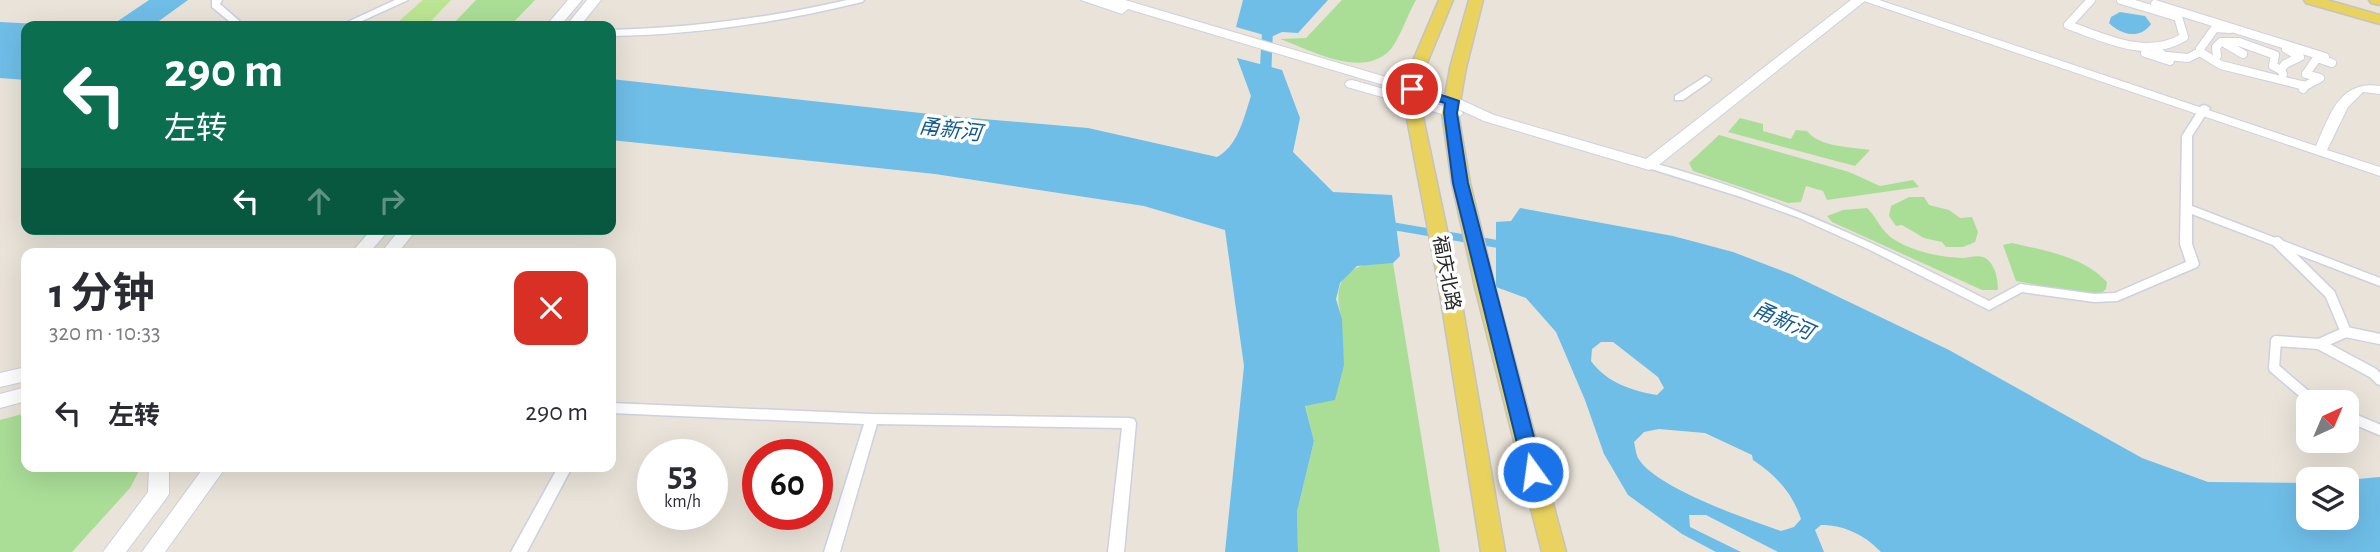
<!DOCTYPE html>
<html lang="zh">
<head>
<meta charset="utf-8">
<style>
  body { margin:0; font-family:"Alegreya Sans","Noto Sans SC",sans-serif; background:#f2f2f3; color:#2b2b33; height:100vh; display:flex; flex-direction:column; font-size:26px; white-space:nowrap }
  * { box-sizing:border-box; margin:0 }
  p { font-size:23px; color:#7c7c81 }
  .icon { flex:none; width:38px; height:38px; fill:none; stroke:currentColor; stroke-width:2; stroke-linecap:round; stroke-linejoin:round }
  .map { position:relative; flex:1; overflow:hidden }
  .details { position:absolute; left:21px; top:248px; width:595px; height:224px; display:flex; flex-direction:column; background:#fff; border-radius:14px; box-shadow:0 7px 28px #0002 }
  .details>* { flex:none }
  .guide { position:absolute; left:21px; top:21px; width:595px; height:214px; border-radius:14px; box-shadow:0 7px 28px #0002; background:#0b6e4f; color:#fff; overflow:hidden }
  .needle { width:46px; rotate:44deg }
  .fabs { position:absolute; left:2296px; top:390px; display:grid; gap:14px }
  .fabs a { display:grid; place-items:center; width:63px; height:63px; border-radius:14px; background:#fff; box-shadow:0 7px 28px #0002; font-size:35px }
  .speed { position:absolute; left:637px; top:439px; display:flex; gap:14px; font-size:35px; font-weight:700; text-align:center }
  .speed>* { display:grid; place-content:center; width:91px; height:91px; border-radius:50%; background:#fff; box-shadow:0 7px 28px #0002; line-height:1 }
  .speed small { font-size:18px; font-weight:400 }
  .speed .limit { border:10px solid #d22; background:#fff; color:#111 }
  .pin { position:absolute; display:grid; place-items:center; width:60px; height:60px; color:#fff; margin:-30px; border:4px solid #fff; border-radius:50%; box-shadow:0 2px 7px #0007 }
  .me { position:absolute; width:77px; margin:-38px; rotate:346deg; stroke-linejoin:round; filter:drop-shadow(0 0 5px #0008) }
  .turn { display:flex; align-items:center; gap:24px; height:147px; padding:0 28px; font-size:32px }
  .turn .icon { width:91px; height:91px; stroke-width:2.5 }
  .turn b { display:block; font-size:49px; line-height:60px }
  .lanes { display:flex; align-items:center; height:66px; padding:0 28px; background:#0003; justify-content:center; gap:35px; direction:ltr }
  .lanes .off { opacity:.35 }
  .round { display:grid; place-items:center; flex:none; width:74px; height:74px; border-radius:14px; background:#f2f2f3 }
  .head { display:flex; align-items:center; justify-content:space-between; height:119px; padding:0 28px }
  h1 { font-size:42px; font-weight:700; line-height:52px }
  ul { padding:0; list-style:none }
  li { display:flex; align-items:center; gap:21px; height:91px; padding:0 28px }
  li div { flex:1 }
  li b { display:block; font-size:26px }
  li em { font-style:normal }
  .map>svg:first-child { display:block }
  .green { fill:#aade97 }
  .pitch { fill:#bce593 }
  .water { fill:#6fbee8; fill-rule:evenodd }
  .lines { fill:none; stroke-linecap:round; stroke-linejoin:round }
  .canal { fill:#6fbee8; fill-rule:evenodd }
  .pedestrian-far1-casing { stroke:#ced0e0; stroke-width:10 }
  .pedestrian-casing { stroke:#ced0e0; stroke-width:13 }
  .minor-casing { stroke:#ced0e0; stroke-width:3 }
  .tertiary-casing { stroke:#ced0e0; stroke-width:2 }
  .secondary-casing { stroke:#ced0e0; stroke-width:2 }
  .primary-casing { stroke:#c3c3c3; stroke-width:3 }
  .pedestrian-far1 { stroke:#fff; stroke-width:8 }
  .pedestrian { stroke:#fff; stroke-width:10 }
  .minor { fill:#fff; fill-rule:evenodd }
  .tertiary { fill:#fff; fill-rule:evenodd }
  .secondary { fill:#fff; fill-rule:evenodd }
  .primary { fill:#e9d35e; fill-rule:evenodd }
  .route { fill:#1a73e8; stroke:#114b97; stroke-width:2 }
  .labels { text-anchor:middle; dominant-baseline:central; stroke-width:7; stroke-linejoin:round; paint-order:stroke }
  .street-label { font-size:19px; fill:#272727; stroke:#fff }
  .water-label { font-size:21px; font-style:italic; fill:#135b8f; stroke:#fff }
</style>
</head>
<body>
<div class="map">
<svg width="2380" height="552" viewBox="0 0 2380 552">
  <rect width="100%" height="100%" fill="#e9e3d9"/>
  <!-- green -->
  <g class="green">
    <polygon points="476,0 535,0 510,26 451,26"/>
    <path d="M1342 0H1416C1408 13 1398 44 1388 52 1359 78 1311 50 1280 39L1306 38Z"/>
    <path d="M1740 118 1763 124V131L1791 139 1796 130 1807 131C1819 147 1851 147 1870 150L1855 166 1728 132Z"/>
    <polygon points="1719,135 1849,172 1880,186 1913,180 1919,187 1827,200 1823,191 1806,186 1801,202 1788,203 1693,171 1689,163"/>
    <polygon points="1909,197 1924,197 1929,205 1949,210 1960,218 1972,217 1978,232 1975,242 1963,247 1946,247 1942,242 1924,238 1902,225 1896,226 1889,216 1891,206"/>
    <path d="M1867 208C1878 218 1880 231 1895 240 1914 252 1940 257 1962 258 1971 258 1981 253 1988 260 1996 267 1998 281 1998 290H1982L1832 222 1827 216 1843 210Z"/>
    <path d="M2012 243C2045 251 2083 256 2107 282L2106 289 2098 296 2016 281 2003 245Z"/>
    <path d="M1372 263H1393L1440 552H1298L1297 512 1314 441 1305 405 1342 319C1333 289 1340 269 1372 263Z"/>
    <polygon points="26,413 26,467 141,467 130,488 72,552 0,552 0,420"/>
  </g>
  <!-- pitch -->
  <polygon class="pitch" points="423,0 451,0 428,24 436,26 380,26 385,22 398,22"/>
  <!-- water -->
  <g class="water">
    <polygon points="149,0 188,0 152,26 105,26 112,25"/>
    <polygon points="1243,0 1328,0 1298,33 1282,32 1271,37 1236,27"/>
    <path d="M2120 12 2145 16 2151 24C2140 40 2121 35 2109 23L2111 17Z"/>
    <polygon points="0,22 77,26 26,26 26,80 0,78"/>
    <path d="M1237 58 1282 70 1300 118 1293 152 1333 192 1392 195 1400 256 1393 263 1357 266 1340 283 1336 299 1342 319 1344 365 1335 400 1305 406 1314 441 1297 512 1298 552H1225L1244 366 1225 230 1144 206 935 174 611 140V79L948 116 1088 128 1217 157C1238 146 1244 117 1251 96Z"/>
    <path d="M1520 208 1673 236 1733 252 1793 275 1949 350 2142 458 2208 482 2308 483V518H2347V480L2380 477V552H1881C1865 535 1844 525 1821 525L1815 530 1824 552H1778L1706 515H1689L1690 527 1741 552H1716L1682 534 1628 495 1604 454 1585 400 1556 332 1526 298 1496 287V222L1511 221ZM1601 342H1613L1658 377 1664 388 1657 395C1632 391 1606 382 1591 361L1592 349ZM1659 429 1705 433 1752 455 1753 460C1776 475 1793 494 1801 519L1794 527 1781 531C1749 520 1654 487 1638 458 1636 454 1635 446 1634 442L1644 432Z"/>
  </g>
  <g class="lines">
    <!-- canal -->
    <g class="canal">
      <polygon points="1264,0 1274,0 1271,82 1265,85 1259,82"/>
      <polygon points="1380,220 1515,243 1522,247 1515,251 1375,227 1373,224 1375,221"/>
    </g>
    <!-- pedestrian-far1 casing -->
    <g class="pedestrian-far1-casing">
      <g id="pedestrian-far1">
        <path d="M2091 0 2068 25C2105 38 2147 60 2184 37L2178 17 2121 0"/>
        <polyline points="2155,4 2325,57 2324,60"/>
        <polyline points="2226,44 2243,54"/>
        <polyline points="2145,53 2170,61 2156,49"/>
        <polyline points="2167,56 2188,58 2200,52"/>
        <polyline points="2213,60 2200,52 2200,49 2215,28 2230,29"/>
        <polyline points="2281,70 2273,66 2275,55 2239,42 2221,42 2216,47 2217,56 2213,60 2221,65 2305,86 2303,89"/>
        <polyline points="2283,74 2281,70 2285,64 2300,57 2286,49"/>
        <polyline points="2305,86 2320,78 2306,74 2317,58 2332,63"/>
      </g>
    </g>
    <!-- pedestrian casing -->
    <g class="pedestrian-casing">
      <g id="pedestrian">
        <polyline points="2277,242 2330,294 2346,332 2319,344 2276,341 2274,368 2314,402"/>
        <polyline points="2346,332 2380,339"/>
        <polyline points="2319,344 2373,373 2380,380"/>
        <polyline points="2347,416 2380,430"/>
      </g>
    </g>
    <!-- minor casing -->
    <g class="minor-casing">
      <g id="minor">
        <polygon points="212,0 222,0 220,4 245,26 235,26 212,7"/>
        <polygon points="395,0 408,0 351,26 339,26"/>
        <path d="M847 0H864L862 2C780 22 696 35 611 36V30C691 28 769 18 847 0Z"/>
        <polygon points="1706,76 1711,79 1710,81 1683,100 1675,100 1675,96"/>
        <path d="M2205 105 2210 108 2192 136V206L2380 278V286L2192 214V244L2199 264 2197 267 2117 301 2094 302 2022 292 1989 310 1868 249 1797 217 1741 197 1645 167 1644 165 1649 162C1772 194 1876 243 1989 301L2020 284 2094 294 2115 293 2186 262 2180 244 2182 136 2201 106Z"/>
        <polygon points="611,403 872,414 1129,418 1134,419 1136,423 1124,552 1108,552 1122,428 877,424 840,552 824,552 864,424 611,413"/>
        <polygon points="558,467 572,467 527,552 511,552"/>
      </g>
    </g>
    <!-- tertiary casing -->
    <g class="tertiary-casing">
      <path id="tertiary" d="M1861 0H1879L2316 146C2330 115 2339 80 2380 86V94L2363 92 2348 107 2327 150 2380 167V176Z"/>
    </g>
    <!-- secondary casing -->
    <g class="secondary-casing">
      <g id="secondary">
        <polygon points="568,0 582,0 560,26 546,26"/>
        <polygon points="587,0 601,0 580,26 566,26"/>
        <polygon points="1081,0 1125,0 1457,98 1494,115 1646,159 1851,0 1866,0 1655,168 1649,170 1484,121 1447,104 1128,9 1122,14"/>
        <polygon points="1352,80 1461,111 1463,114 1456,118 1347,87 1345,84 1347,81"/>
        <polygon points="372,229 390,229 368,254 350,254"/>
        <polygon points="400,229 417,229 397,254 380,254"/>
        <polygon points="26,367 26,381 0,387 0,373"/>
        <polygon points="26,387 26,401 0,408 0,394"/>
        <polygon points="149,467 169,467 169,494 165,500 126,552 103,552 148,492"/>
        <polygon points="204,467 226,467 165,552 142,552"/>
      </g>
    </g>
    <!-- primary casing -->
    <g class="primary-casing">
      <g id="primary">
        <polygon points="1439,0 1453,0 1427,63 1420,103 1459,287 1505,552 1481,552 1439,287 1404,103 1412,63"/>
        <polygon points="1469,0 1483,0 1466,68 1458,113 1470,183 1495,287 1566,552 1542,552 1475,287 1452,183 1442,113 1450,68"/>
        <polygon points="2304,0 2327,0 2380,15 2380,24 2306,3"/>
        <polygon points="2369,0 2380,0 2380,5 2371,3"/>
      </g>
    </g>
    <!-- pedestrian-far1 -->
    <use href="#pedestrian-far1" class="pedestrian-far1"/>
    <!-- pedestrian -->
    <use href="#pedestrian" class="pedestrian"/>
    <!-- minor -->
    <use href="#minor" class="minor"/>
    <!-- tertiary -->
    <use href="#tertiary" class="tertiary"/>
    <!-- secondary -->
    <use href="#secondary" class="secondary"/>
    <!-- primary -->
    <use href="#primary" class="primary"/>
  </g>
  <!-- route -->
  <polygon class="route" points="1412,85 1459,101 1457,113 1468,183 1543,472 1540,478 1527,478 1524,472 1453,183 1444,113 1445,103 1407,92 1405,89"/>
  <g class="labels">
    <!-- street labels -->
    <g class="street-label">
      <text transform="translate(1446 273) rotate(79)">福庆北路</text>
    </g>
    <!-- water labels -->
    <g class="water-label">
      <text transform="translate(950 130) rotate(7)">甬新河</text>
      <text transform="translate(1783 321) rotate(24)">甬新河</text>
    </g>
  </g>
</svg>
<div class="fabs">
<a><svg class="needle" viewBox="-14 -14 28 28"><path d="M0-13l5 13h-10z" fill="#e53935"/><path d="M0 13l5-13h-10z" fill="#7c7c81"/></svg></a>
<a><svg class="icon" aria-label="layers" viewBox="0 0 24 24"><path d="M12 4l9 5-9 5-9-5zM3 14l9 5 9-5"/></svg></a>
</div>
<div class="speed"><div>53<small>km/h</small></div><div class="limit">60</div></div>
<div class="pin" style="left:1412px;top:89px;background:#d93025"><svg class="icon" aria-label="arrive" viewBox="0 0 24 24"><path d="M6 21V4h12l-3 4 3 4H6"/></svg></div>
<svg class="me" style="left:1533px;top:472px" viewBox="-20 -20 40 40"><circle r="17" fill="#1a73e8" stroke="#fff" stroke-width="3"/><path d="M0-11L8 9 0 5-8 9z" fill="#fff"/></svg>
<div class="guide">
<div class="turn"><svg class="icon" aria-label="left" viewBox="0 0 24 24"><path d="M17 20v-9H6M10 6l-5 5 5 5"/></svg><div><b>290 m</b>左转</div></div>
<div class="lanes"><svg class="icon" aria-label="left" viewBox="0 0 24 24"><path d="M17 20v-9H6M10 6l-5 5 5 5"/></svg><svg class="icon off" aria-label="ahead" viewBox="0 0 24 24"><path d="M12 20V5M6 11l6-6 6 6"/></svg><svg class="icon off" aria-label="right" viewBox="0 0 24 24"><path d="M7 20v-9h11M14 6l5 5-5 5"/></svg></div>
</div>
<section class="details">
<div class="head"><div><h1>1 分钟</h1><p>320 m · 10:33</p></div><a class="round" style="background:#d93025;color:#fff"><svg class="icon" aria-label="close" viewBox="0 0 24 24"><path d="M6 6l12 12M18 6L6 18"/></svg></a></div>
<ul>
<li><svg class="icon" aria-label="left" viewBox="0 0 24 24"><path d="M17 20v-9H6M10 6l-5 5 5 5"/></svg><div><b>左转</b></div><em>290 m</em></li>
</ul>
</section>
</div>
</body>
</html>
